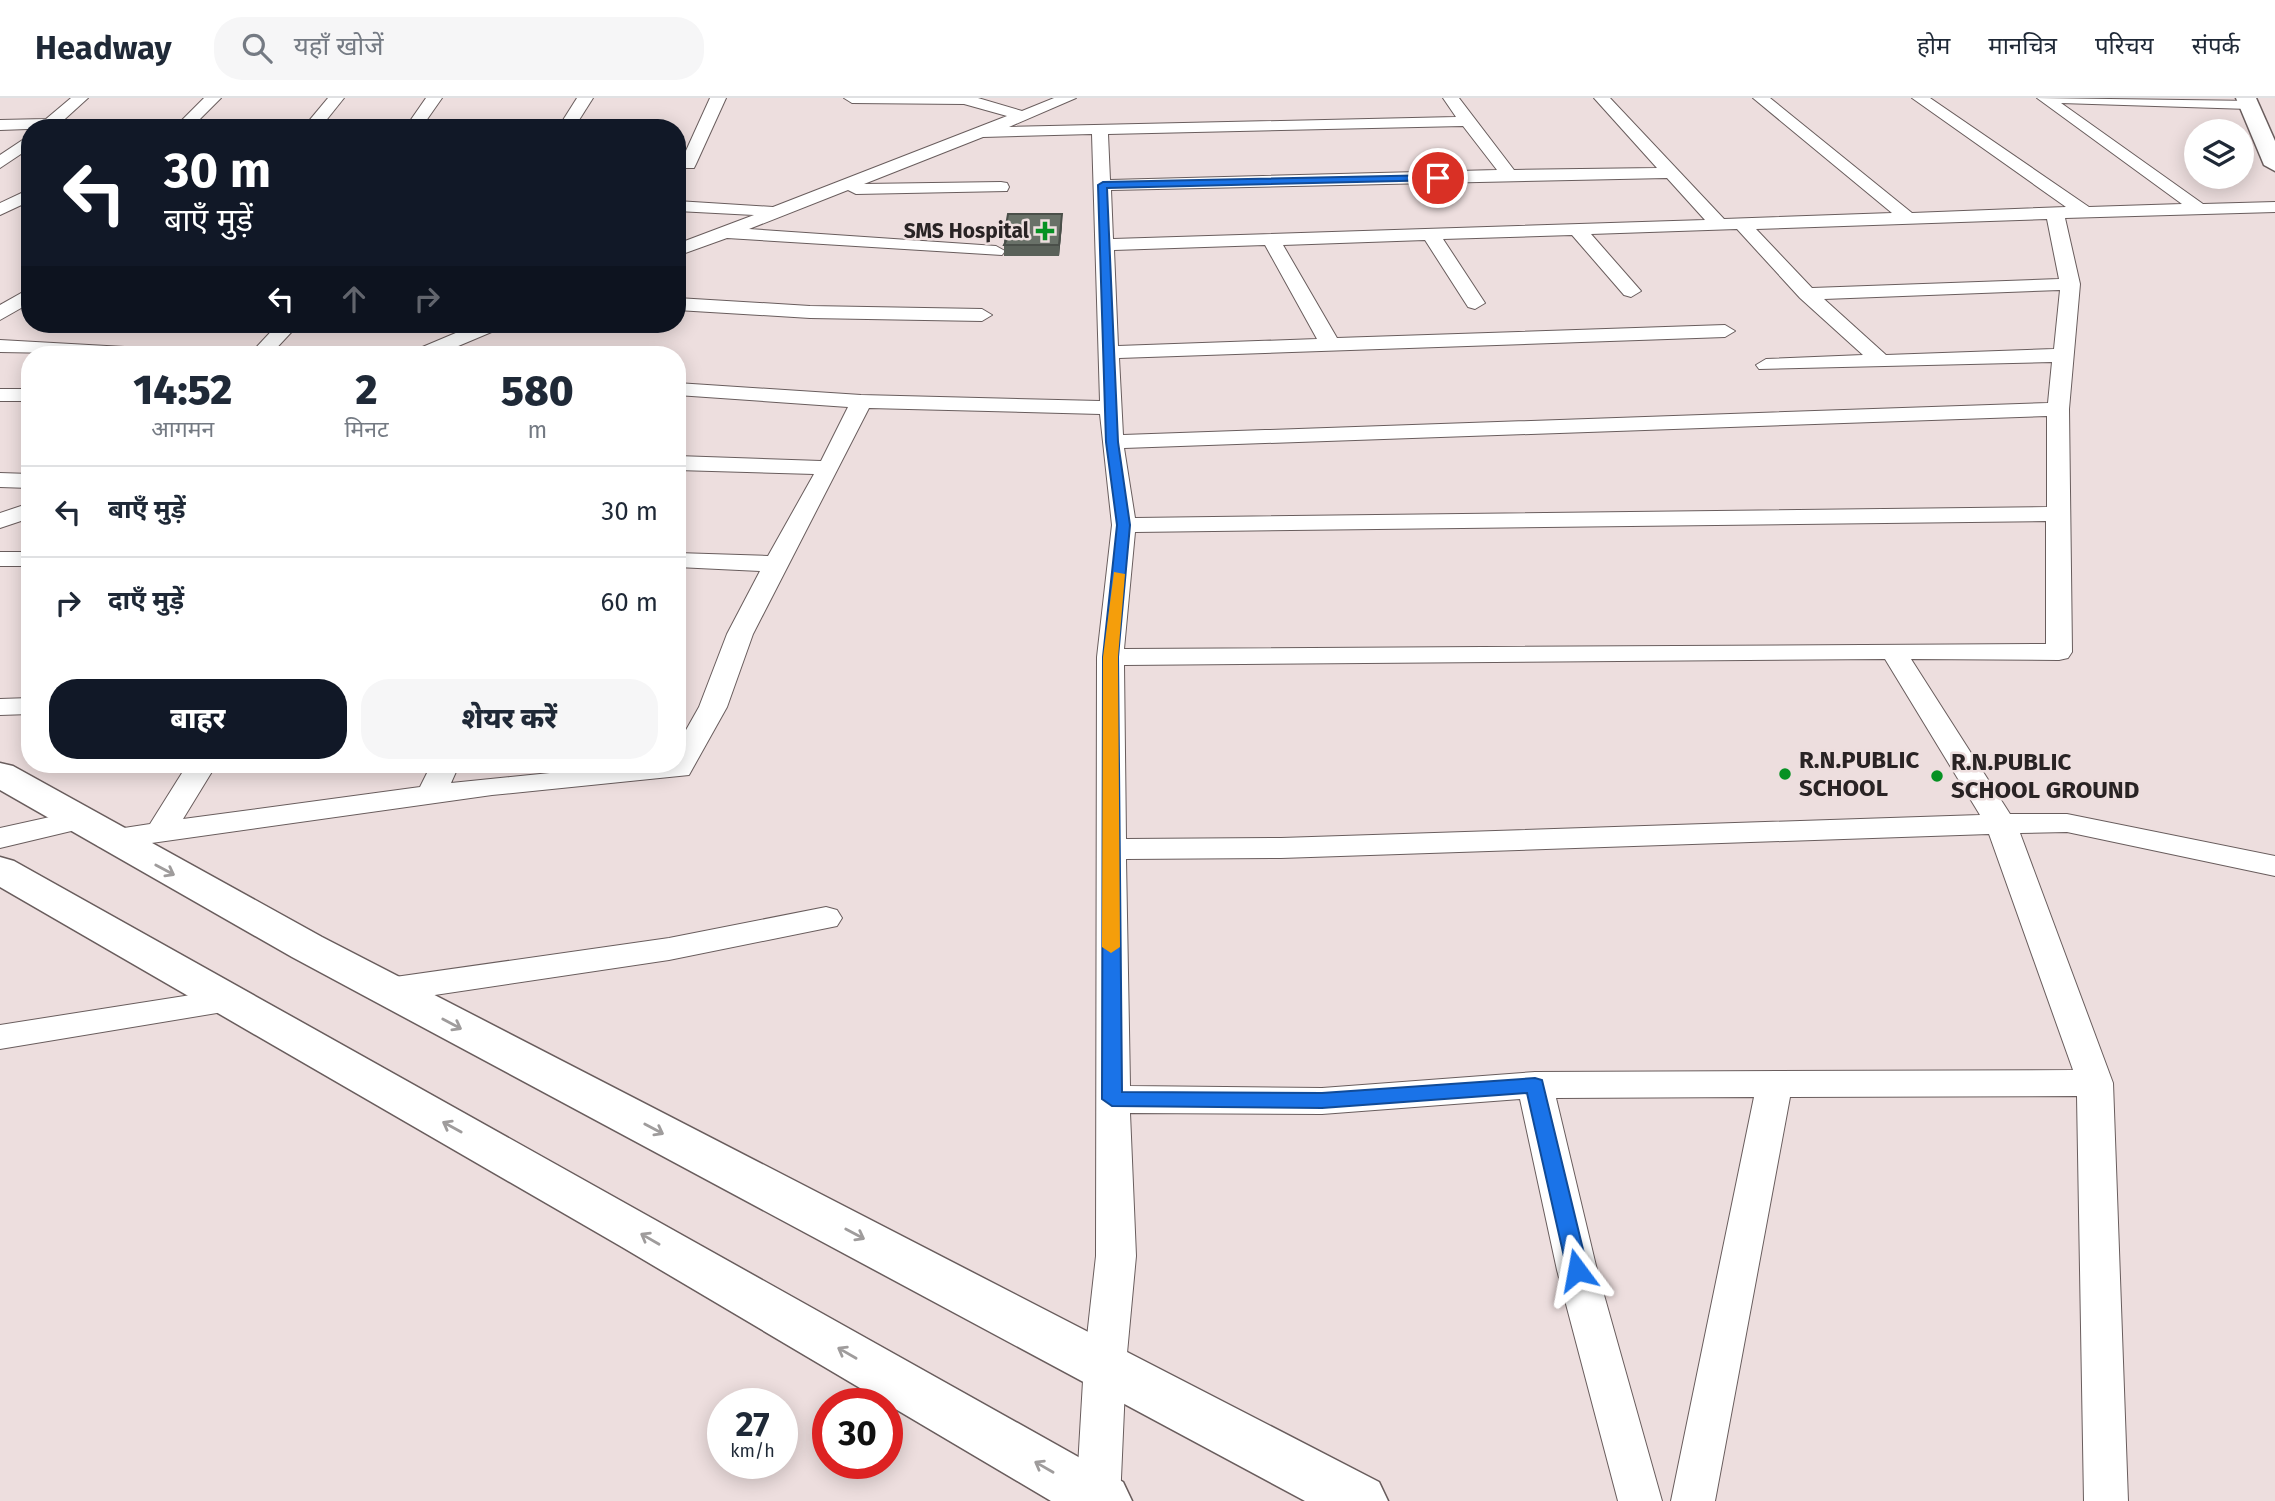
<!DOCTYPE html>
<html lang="hi">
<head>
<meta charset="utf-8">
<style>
  body { margin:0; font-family:"Fira Sans","Noto Sans Devanagari",sans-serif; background:#f6f6f7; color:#1f2937; height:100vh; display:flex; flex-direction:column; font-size:26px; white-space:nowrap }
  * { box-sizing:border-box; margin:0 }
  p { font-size:23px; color:#747a83 }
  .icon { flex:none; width:38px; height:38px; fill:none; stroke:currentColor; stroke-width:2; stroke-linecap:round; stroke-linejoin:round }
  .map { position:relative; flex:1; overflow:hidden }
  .panel { position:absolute; left:21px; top:248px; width:665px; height:427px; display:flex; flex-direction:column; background:#fff; border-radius:28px; box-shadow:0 4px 18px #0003 }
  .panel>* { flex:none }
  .hud { position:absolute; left:21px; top:21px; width:665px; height:214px; border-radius:28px; box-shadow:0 4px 18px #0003; background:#111827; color:#fff; overflow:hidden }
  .buttons { position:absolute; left:2184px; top:21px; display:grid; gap:14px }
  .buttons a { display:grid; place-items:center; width:70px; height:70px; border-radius:50%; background:#fff; box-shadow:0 4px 18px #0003; font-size:35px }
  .speed { position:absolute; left:707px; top:1290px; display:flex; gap:14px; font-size:35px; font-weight:700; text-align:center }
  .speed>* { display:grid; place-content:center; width:91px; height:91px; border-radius:50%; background:#fff; box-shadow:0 4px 18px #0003; line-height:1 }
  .speed small { font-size:18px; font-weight:400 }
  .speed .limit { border:10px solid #d22; background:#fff; color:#111 }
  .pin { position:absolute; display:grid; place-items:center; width:60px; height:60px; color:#fff; margin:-30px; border:4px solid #fff; border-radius:50%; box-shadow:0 2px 7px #0007 }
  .me { position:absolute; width:77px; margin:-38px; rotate:347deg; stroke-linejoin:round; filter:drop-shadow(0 0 5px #0008) }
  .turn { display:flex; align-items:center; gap:24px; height:147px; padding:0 28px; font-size:32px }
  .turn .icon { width:91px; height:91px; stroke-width:2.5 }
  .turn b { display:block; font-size:49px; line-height:60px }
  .lanes { display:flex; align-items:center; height:66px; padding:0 28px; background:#0003; justify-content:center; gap:35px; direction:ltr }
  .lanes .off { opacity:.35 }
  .eta { display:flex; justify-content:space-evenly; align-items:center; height:119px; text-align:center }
  .eta b { font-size:42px; font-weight:800; line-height:49px }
  .button { display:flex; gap:14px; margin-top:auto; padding:14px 28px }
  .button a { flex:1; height:80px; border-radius:28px; background:#111827; color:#fff; font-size:28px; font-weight:800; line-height:80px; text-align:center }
  .button a+a { background:#f6f6f7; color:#1f2937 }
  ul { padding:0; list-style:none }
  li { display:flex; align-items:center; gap:21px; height:91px; padding:0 28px; border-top:2px solid #e0e1e3 }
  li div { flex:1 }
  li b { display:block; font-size:26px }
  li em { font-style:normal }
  header { display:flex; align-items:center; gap:42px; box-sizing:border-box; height:98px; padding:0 35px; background:#fff; border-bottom:2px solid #e0e1e3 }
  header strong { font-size:33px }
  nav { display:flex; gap:38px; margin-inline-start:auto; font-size:24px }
  .search { width:490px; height:63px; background:#f6f6f7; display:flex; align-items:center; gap:18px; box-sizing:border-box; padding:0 24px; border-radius:28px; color:#747a83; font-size:26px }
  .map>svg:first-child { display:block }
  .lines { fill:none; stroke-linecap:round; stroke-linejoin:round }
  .street-casing { stroke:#695d5d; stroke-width:2 }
  .secondary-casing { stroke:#695d5d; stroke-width:3 }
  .street { fill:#fff; fill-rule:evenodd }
  .secondary { fill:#fff; fill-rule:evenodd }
  .wall { fill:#5a6159 }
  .shaded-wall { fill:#4a4f49 }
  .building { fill:#697168; stroke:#4a4f49; stroke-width:2 }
  .oneway { stroke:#9f9c9c }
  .route { fill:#1a73e8; stroke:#114b97; stroke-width:2 }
  .slow { fill:#f59e0b }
  .poi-dot { fill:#069123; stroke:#eddede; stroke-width:2.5 }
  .labels { text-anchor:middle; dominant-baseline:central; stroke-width:5; stroke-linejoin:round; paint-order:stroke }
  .far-poi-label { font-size:21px; font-weight:bold; fill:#292324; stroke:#eddede; text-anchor:end }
  .poi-label { font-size:24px; font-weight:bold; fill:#292324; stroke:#eddede; text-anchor:start }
</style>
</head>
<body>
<header>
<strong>Headway</strong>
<div class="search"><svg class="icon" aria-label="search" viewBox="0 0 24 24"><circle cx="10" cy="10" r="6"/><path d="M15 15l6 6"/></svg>यहाँ खोजें</div>
<nav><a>होम</a><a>मानचित्र</a><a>परिचय</a><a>संपर्क</a></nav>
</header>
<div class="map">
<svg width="2275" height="1403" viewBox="0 0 2275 1403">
  <rect width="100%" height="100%" fill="#eddede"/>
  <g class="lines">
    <!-- street casing -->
    <g class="street-casing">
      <g id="street">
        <polygon points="71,0 88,0 55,30 0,32 0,22 46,21"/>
        <polygon points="204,0 221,0 191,30 174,30"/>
        <polygon points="328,0 344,0 320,30 303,30"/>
        <polygon points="426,0 442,0 421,30 345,30 353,25 410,23"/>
        <polygon points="577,0 593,0 574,30 558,30"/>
        <polygon points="710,0 726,0 696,66 694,70 682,70 680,66"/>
        <path d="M844 0H978L1022 13 1054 0H1076L1009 29 1456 19 1443 0H1459L1514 72 1657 70 1594 0H1610L1724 121 1892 115 1753 0H1770L1912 115 2066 109 1912 0H1930L2089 109 2182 106 2037 0 2254 3 2257 6 2249 11 2061 5 2203 106 2275 104V114L2065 120 2080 186 2069 311 2072 554 2068 560 2059 562 1911 561 2010 716H2067L2275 758V778L2067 734 2020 735 2113 985 2128 1403H2084L2077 998 1790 999 1715 1403H1671L1754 999 1556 1000 1597 1172 1662 1403H1618L1557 1172 1520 1001 1322 1016 1130 1015 1136 1158 1126 1266 1120 1403H1076L1084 1266 1096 1158 1097 559 1112 427 1100 316 869 310 753 536 727 609 689 677 492 697 109 751 98 748 94 741 98 734 150 726 187 667H216L183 721 420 689 431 667H459L451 685 629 667H677V648L699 609 727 536 760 473 677 469V455L768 458 814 376 677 372V358L821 363 848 309 677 297V285L861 297 1100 303 1092 36 983 39 864 86 1001 84 1007 85 1009 89 1007 93 856 96 848 92 749 131 996 148 1005 153 1002 157 727 140 677 158V146L754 117 677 113V103L773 109 1007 18 964 6 852 5ZM1463 28 1497 72 1110 82 1108 36ZM1667 80 1705 122 1113 141 1111 92ZM2047 121 2059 181 1812 190 1756 131ZM1737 131 1800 200 1863 257 1766 261 1756 267 1759 271 2052 264 2048 305 1123 337 1119 260 1725 239 1735 233 1725 227 1337 240 1283 147 1425 142 1468 209 1475 211 1485 205 1443 141 1572 137 1624 197 1631 199 1641 193 1591 136ZM1265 147 1317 241 1118 248 1114 152ZM2060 192 2054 251 1886 257 1824 201ZM2047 318V409L1135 420 1124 350ZM2046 423V546L1124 551 1135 434ZM1885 561 1980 717 1281 740 1126 741 1124 567ZM1989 736 2073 972 1535 974 1322 990 1130 988 1126 761 1281 760Z"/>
        <polygon points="30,37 30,50 0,70 0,57"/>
        <polygon points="30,91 30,103 0,117 0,105"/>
        <polygon points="30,190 30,205 0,222 0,207"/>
        <polygon points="677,200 810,208 982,211 992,217 982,223 810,220 677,212"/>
        <polygon points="278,226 299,226 270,257 249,257"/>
        <polygon points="477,226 504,226 501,230 437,257 410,257 413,253"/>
        <polygon points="0,242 160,251 170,257 0,254"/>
        <rect x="0" y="291" width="30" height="12"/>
        <polygon points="0,375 30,376 30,390 0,389"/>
        <polygon points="30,405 30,420 0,430 0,415"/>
        <rect x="0" y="454" width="30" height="14"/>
        <polygon points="30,600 30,616 0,617 0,601"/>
        <polygon points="77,713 88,715 92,722 88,729 0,750 0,730"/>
        <polygon points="826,809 837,812 842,820 837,828 669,862 388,904 376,900 371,892 376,884 388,880 669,840"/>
        <polygon points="229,891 241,895 246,903 241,911 0,951 0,927"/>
      </g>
    </g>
    <!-- secondary casing -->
    <g class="secondary-casing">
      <g id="secondary">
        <polygon points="2236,0 2256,0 2275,43 2275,73 2264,67"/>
        <polygon points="0,665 13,668 322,839 1379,1384 1388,1403 1305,1403 292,859 0,692"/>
        <polygon points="0,759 14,763 1123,1384 1132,1403 1051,1403 622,1149 0,789"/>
      </g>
    </g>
    <!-- street -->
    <use href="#street" class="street"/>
    <!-- secondary -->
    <use href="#secondary" class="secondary"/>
  </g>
  <!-- wall -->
  <polygon class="wall" points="1062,127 1059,158 1004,158 1004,139"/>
  <!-- shaded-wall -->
  <polygon class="shaded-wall" points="1062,116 1062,127 1059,158 1059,147"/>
  <!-- building -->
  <polygon class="building" points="1008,116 1062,116 1059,147 1004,147 1007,141 1004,139"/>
  <!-- one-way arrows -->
  <defs><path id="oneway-shaft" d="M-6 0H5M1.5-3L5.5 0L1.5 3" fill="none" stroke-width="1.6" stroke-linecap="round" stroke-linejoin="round" transform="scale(1.75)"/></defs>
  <g class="oneway">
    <use href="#oneway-shaft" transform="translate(165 772) rotate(28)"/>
    <use href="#oneway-shaft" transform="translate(452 926) rotate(28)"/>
    <use href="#oneway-shaft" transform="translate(452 1029) rotate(-151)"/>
    <use href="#oneway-shaft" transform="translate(654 1031) rotate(28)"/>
    <use href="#oneway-shaft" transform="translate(855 1136) rotate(28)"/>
    <use href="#oneway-shaft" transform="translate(650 1141) rotate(-150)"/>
    <use href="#oneway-shaft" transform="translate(847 1255) rotate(-150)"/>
    <use href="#oneway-shaft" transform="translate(1044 1369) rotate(-150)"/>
  </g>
  <!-- route -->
  <polygon class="route" points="1438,77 1441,82 1107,90 1118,344 1130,427 1118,559 1122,994 1322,995 1535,980 1542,982 1588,1172 1585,1179 1577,1181 1570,1179 1567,1172 1527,995 1322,1010 1112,1008 1102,1001 1103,559 1117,427 1106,344 1098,87 1103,84"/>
  <!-- slow -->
  <polygon class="slow" points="1114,474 1125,476 1118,559 1120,849 1111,855 1102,849 1103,559"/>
  <!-- markers -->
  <g class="poi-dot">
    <path d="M1041.5 122.5h7v7h7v7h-7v7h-7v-7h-7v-7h7z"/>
    <circle cx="1785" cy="676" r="7"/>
    <circle cx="1937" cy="678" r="7"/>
  </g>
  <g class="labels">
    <!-- far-poi labels -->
    <g class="far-poi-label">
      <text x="1029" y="133">SMS Hospital</text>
    </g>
    <!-- poi labels -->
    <g class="poi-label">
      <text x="1799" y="662">R.N.PUBLIC<tspan x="1799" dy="28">SCHOOL</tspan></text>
      <text x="1951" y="664">R.N.PUBLIC<tspan x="1951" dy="28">SCHOOL GROUND</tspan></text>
    </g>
  </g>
</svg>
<div class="buttons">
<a><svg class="icon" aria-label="layers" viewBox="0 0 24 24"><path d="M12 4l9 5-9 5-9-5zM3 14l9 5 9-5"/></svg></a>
</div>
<div class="speed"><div>27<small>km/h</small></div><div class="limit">30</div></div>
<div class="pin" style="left:1438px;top:80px;background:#d93025"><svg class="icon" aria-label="arrive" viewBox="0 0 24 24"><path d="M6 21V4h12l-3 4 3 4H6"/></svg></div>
<svg class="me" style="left:1577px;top:1172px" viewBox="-20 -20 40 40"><path d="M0-17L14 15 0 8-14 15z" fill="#1a73e8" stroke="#fff" stroke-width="4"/></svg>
<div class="hud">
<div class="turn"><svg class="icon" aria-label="left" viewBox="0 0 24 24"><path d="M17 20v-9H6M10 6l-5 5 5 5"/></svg><div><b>30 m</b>बाएँ मुड़ें</div></div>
<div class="lanes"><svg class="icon" aria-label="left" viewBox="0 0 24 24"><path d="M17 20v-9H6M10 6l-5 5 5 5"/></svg><svg class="icon off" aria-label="ahead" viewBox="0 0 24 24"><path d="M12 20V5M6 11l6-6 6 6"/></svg><svg class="icon off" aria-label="right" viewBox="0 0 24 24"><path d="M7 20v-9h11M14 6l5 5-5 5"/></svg></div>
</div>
<section class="panel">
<div class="eta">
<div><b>14:52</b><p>आगमन</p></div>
<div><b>2</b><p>मिनट</p></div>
<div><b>580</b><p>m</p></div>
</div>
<ul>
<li><svg class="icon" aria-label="left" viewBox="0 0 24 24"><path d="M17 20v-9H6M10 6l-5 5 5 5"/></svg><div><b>बाएँ मुड़ें</b></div><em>30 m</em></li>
<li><svg class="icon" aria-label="right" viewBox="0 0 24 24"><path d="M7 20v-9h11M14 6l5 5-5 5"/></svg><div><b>दाएँ मुड़ें</b></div><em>60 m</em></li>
</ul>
<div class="button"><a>बाहर</a><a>शेयर करें</a></div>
</section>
</div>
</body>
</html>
